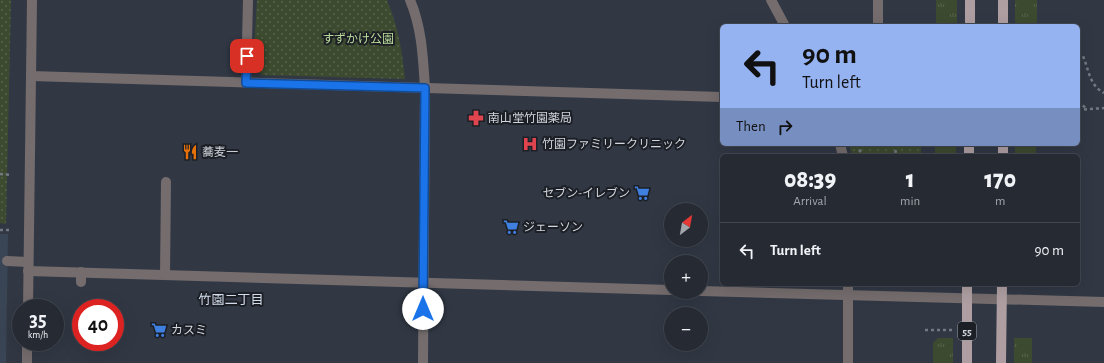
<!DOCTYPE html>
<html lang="en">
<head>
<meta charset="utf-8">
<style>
  body { margin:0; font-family:"Alegreya Sans","Noto Sans JP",sans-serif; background:#2d323b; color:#f1f3f6; height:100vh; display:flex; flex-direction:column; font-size:15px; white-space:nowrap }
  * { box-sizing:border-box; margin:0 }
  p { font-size:13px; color:#a3a7ac }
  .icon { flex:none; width:22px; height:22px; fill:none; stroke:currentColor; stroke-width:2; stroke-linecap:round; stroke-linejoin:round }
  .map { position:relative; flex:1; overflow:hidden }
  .side { position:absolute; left:720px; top:154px; width:360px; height:132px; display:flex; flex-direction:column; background:#252a33; border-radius:6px; box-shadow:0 4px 16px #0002,0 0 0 1px #42464e }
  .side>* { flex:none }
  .top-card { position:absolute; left:720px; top:24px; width:360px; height:122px; border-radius:6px; box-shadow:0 4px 16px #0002,0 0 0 1px #42464e; background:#95b2f1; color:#111; overflow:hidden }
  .needle { width:26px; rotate:31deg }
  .tools { position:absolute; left:664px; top:203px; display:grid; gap:8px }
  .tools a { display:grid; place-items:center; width:44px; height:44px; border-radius:50%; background:#252a33; box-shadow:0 4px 16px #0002,0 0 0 1px #42464e; font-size:20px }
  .speed { position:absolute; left:12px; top:299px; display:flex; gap:8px; font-size:20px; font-weight:700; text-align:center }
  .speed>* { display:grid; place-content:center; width:52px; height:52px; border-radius:50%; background:#252a33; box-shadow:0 4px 16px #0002,0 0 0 1px #42464e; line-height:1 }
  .speed small { font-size:10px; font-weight:400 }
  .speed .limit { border:6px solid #d22; background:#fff; color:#111 }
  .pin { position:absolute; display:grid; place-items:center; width:34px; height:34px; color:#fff; margin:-17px; border-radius:8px; box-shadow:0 2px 6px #0006 }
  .me { position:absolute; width:44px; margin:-22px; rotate:0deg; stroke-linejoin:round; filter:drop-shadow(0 0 3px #0008) }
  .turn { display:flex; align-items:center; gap:14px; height:84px; padding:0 16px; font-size:18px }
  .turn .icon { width:52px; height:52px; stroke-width:2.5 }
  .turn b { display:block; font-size:28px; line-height:34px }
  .then { display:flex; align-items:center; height:38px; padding:0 16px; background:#0003; gap:8px; font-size:15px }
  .eta { display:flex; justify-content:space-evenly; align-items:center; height:68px; text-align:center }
  .eta b { font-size:24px; font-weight:800; line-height:28px }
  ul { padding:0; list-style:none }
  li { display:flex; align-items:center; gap:12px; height:56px; padding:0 16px; border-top:1px solid #42464e }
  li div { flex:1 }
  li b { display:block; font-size:15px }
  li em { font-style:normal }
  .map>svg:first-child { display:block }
  .built { fill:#394454 }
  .grass { fill:url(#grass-tufts) }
  .park { fill:url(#park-dots) }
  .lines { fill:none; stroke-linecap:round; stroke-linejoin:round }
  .path { stroke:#737983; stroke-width:2.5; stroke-dasharray:3 3; stroke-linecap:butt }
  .minor { stroke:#746c6d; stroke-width:10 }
  .major { stroke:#ae9ea2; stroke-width:10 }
  .route-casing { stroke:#114b97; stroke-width:10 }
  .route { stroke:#1a73e8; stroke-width:7 }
  .labels { text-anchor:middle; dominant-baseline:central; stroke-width:4; stroke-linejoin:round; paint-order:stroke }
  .shield { fill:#1c1f25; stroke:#9b9ea6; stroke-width:1 }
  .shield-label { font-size:11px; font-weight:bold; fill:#d1d5dd }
  .park-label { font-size:12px; fill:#badc9a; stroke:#1c1f25 }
  .poi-label { font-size:12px; fill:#d1d5dd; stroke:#1c1f25; text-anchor:start }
  .neighbourhood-label { font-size:13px; fill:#d2dcea; stroke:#1c1f25 }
</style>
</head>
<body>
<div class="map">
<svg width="1104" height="363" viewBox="0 0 1104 363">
  <defs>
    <pattern id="grass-tufts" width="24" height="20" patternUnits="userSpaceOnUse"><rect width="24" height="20" fill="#3c4a2f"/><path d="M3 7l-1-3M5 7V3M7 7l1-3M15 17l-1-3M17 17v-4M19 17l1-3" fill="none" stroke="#57634d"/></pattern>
    <pattern id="park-dots" width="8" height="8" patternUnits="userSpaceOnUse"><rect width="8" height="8" fill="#3c4a2f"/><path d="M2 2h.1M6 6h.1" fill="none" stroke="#57634d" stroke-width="1.8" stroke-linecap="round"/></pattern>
  </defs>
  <rect width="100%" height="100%" fill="#313844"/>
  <!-- built -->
  <polygon class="built" points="0,234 8,234 6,363 0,363"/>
  <!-- grass -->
  <g class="grass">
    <rect x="936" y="0" width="21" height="26"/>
    <rect x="1015" y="0" width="22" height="26"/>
    <rect x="935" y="144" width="21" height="12"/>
    <rect x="1015" y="144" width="21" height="12"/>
    <polygon points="938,338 953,338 953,363 933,363 933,343"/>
    <rect x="1014" y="338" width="18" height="25"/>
  </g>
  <!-- park -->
  <g class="park">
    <polygon points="0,0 11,0 6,224 0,223"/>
    <path d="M257 0H387C398 26 402 51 405 79L262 75 253 66Z"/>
    <polygon points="849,144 921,144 921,156 852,156"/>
  </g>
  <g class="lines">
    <!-- path -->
    <g class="path">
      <path d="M1078 53 1083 56C1089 70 1089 85 1104 93"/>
      <polyline points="1078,102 1086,108"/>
      <polyline points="1078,110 1104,108"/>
      <polyline points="857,144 862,156"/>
      <polyline points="895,144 896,156"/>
      <polyline points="0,174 12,175"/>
      <polyline points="0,230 11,230"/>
      <polyline points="925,330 952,330"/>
    </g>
    <!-- minor -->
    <g class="minor">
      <path d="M410 0C422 28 423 58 425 88L423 363"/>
      <polyline points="771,0 785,26"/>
      <polyline points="878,26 878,0"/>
      <polyline points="31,76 722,97"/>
      <polyline points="246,83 248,0"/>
      <polyline points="840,144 843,156"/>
      <polyline points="7,261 28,262"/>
      <polyline points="28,271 671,290"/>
      <polyline points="81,272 81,282"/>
      <polyline points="165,275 166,182"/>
      <polyline points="701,291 1104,302"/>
      <polyline points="28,308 32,0"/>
      <polyline points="27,363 27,342"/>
      <polyline points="848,363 848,284"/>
    </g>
    <!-- major -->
    <g class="major">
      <polyline points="970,26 970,0"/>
      <polyline points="1003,26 1003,0"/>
      <polyline points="969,156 969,144"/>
      <polyline points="1003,156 1003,144"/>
      <polyline points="967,363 967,284"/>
      <polyline points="1001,363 1002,284"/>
    </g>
  </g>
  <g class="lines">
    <!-- route casing -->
    <g class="route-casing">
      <polyline id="route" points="247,56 246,83 425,88 423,309"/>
    </g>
    <!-- route -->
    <use href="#route" class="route"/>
  </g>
  <!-- icons -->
  <defs>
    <g id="pharmacy-bare" transform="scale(1.2)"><path d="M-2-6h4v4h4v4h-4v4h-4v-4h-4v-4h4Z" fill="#e0444e" stroke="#1c1f25" stroke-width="2.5" paint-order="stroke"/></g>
    <g id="hospital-bare" transform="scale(1.2)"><path d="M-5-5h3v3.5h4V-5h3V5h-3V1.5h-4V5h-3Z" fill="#e0444e" stroke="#1c1f25" stroke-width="2.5" paint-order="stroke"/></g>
    <g id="restaurant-bare" transform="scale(1.2)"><path d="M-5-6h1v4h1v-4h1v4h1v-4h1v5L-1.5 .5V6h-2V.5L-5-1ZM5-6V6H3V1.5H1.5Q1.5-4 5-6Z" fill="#e8710a" stroke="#1c1f25" stroke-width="2.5" paint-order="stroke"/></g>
    <g id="supermarket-bare" transform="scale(1.2)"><path d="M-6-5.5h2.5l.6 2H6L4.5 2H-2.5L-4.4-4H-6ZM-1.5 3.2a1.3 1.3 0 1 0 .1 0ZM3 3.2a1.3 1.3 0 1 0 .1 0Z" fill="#3f7fe0" stroke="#1c1f25" stroke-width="2.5" paint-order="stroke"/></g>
  </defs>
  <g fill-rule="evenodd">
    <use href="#pharmacy-bare" x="476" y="118"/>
    <use href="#hospital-bare" x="530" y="144"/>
    <use href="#restaurant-bare" x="190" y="152"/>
    <use href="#supermarket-bare" x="642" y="193"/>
    <use href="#supermarket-bare" x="511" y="227"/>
    <use href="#supermarket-bare" x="159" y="330"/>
  </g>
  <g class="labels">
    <!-- shield labels -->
    <rect class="shield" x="958" y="322" width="18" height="18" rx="3"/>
    <g class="shield-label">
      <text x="967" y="331">55</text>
    </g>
    <!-- park labels -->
    <g class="park-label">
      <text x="358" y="39">すずかけ公園</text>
    </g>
    <!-- poi labels -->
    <g class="poi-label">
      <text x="488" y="118">南山堂竹園薬局</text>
      <text x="542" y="144">竹園ファミリークリニック</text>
      <text x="202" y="152">蕎麦一</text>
      <text x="630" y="193" text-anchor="end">セブン-イレブン</text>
      <text x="523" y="227">ジェーソン</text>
      <text x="171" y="330">カスミ</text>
    </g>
    <!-- neighbourhood labels -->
    <g class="neighbourhood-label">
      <text x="231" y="300">竹園二丁目</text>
    </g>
  </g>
</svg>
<div class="tools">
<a><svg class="needle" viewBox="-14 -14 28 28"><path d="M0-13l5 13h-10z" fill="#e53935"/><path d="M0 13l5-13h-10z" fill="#a3a7ac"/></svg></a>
<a>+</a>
<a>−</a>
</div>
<div class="speed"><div>35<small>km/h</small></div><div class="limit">40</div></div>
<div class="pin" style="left:247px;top:56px;background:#d93025"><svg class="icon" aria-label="arrive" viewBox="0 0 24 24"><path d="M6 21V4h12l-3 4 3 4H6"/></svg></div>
<svg class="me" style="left:423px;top:309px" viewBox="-20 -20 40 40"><circle r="19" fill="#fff"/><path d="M0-13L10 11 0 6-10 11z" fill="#1a73e8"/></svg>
<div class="top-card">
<div class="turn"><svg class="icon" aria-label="left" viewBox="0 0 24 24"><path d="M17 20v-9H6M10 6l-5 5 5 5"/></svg><div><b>90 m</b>Turn left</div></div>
<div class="then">Then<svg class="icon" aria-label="right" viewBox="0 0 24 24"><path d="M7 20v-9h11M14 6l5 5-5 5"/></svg></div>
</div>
<section class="side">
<div class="eta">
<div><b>08:39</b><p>Arrival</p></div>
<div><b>1</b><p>min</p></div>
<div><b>170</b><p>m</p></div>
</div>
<ul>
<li><svg class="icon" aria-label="left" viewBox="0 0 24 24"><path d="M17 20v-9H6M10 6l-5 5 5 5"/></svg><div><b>Turn left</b></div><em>90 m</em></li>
</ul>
</section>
</div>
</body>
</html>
